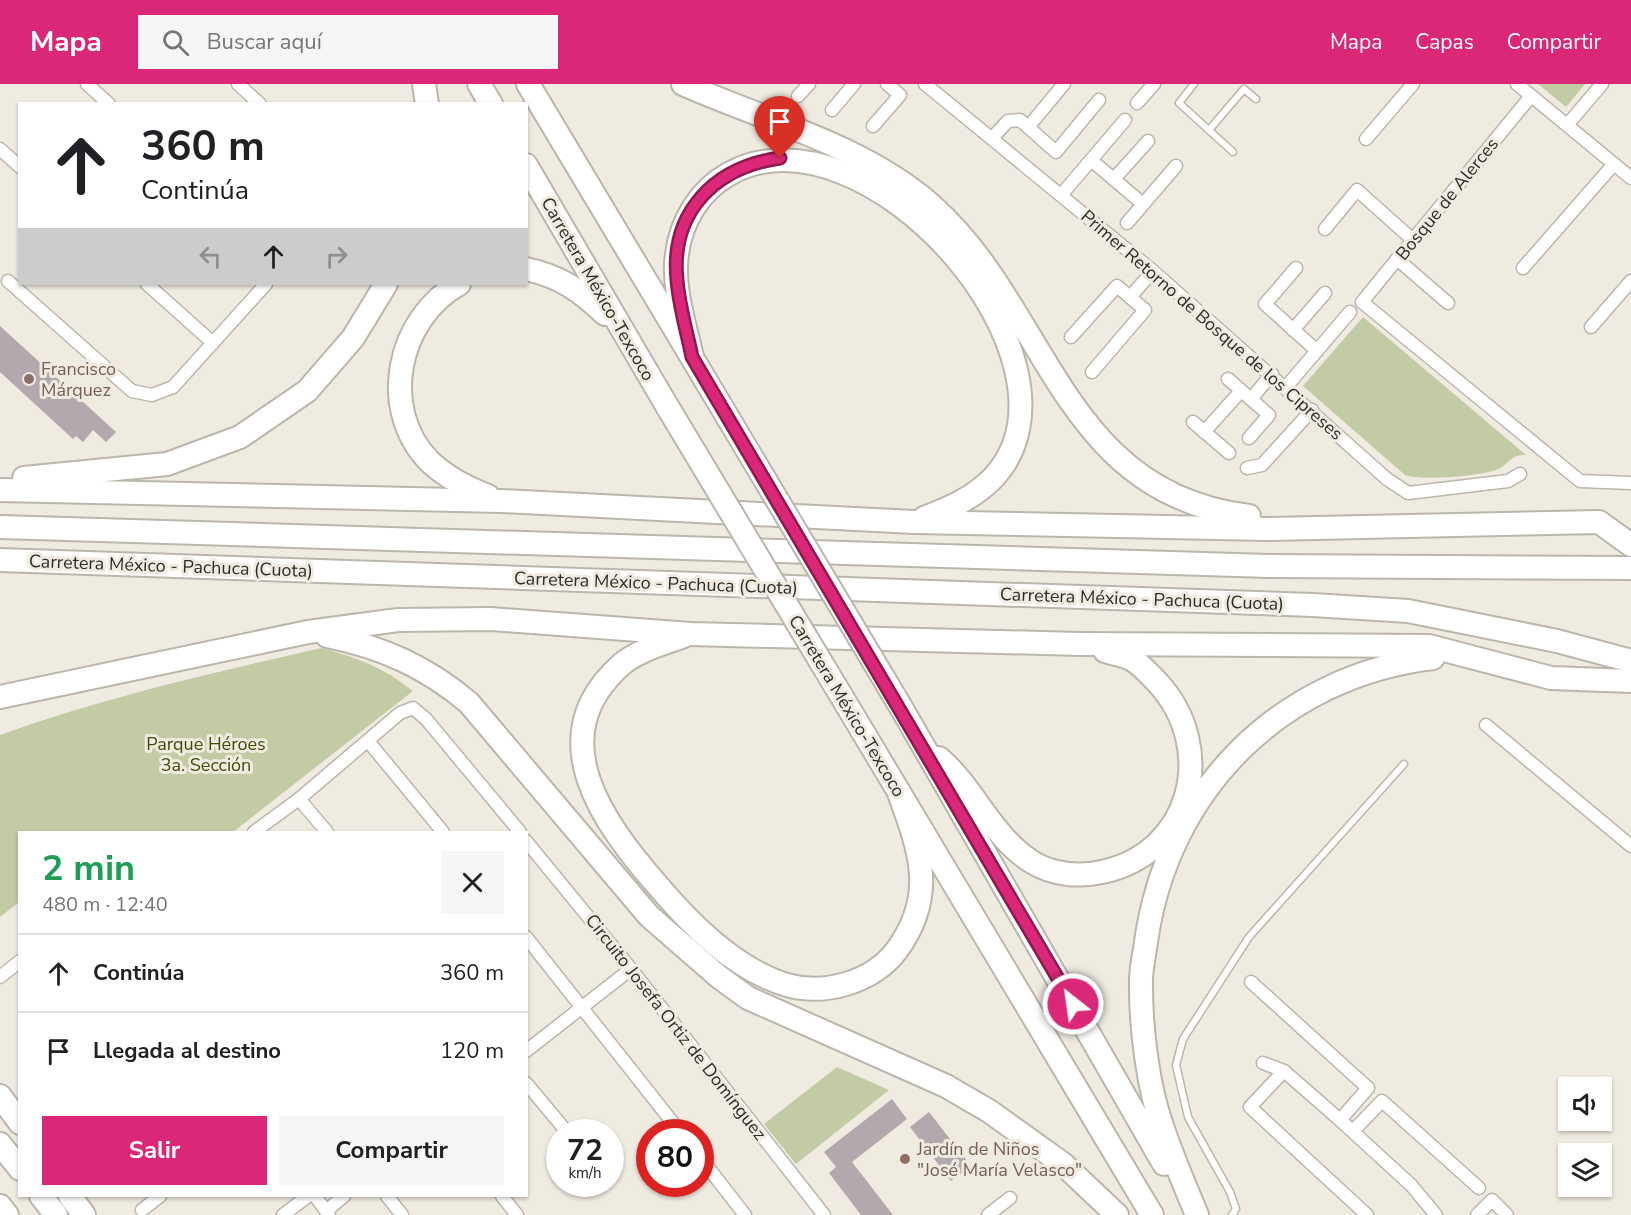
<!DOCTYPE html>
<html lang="es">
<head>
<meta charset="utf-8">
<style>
  body { margin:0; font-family:"Nunito Sans",sans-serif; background:#f6f6f6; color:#202124; height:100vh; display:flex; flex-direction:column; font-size:22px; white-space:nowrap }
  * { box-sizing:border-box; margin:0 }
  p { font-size:20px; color:#757577 }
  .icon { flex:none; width:33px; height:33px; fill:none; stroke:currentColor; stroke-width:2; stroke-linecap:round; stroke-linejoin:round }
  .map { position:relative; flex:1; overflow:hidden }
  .sheet { position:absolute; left:18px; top:747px; width:510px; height:366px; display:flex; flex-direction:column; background:#fff; border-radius:0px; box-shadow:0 2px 4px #0004 }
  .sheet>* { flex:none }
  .guide { position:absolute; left:18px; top:18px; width:510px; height:183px; border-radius:0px; box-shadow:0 2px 4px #0004; background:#fff; color:#202124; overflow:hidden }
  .buttons { position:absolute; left:1558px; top:993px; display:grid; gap:12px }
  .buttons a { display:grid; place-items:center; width:54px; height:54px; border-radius:0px; background:#fff; box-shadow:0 2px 4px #0004; font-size:30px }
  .speed { position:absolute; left:546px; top:1035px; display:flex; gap:12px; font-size:30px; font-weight:700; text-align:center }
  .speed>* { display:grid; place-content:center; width:78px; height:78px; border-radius:50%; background:#fff; box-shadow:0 2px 4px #0004; line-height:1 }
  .speed small { font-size:15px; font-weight:400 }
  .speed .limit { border:9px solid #d22; background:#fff; color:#111 }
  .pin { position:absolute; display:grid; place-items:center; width:51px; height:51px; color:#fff; margin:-62px -26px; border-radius:50% 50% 50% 0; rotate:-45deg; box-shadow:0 0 6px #0007 }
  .pin .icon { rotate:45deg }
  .me { position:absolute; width:66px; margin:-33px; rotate:330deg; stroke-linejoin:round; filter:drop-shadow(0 0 4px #0008) }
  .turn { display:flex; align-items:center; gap:21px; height:126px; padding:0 24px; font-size:27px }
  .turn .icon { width:78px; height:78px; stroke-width:2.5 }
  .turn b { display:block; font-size:42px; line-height:51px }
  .lanes { display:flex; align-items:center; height:57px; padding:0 24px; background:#0003; justify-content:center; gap:30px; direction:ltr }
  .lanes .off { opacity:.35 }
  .round { display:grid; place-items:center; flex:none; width:63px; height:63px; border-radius:0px; background:#f6f6f6 }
  .headline { display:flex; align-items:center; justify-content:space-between; height:102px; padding:0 24px }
  h1 { font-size:36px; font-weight:700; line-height:45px; color:#1e9e55 }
  .action { display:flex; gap:12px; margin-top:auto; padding:12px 24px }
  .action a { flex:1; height:69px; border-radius:0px; background:#db2777; color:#fff; font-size:24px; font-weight:700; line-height:69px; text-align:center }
  .action a+a { background:#f6f6f6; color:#202124 }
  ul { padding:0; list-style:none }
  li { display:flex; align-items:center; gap:18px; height:78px; padding:0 24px; border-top:2px solid #e0e0e0 }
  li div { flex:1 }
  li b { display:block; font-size:22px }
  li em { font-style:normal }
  header { display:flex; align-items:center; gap:36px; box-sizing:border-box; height:84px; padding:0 30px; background:#db2777; color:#fff }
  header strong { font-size:28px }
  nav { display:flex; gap:33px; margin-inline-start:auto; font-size:21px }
  .search { width:420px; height:54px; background:#f6f6f6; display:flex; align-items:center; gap:15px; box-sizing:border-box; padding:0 21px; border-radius:0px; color:#757577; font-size:22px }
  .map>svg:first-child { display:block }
  .green { fill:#c2cba4 }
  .building { fill:#b3a8ad }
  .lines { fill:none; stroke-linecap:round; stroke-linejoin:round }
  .lane-casing { stroke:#bbb6ac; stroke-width:9 }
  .street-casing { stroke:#bbb6ac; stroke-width:15 }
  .highway-casing { stroke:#bbb6ac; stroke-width:26 }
  .lane { stroke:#fff; stroke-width:6 }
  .street { stroke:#fff; stroke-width:12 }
  .highway { stroke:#fff; stroke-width:22 }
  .highway-bridge-casing { stroke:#bbb6ac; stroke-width:26; stroke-linecap:butt }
  .highway-bridge { stroke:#fff; stroke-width:22 }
  .route-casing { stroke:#8e194d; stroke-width:15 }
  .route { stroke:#db2777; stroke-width:10 }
  .education-dot { fill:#8d6e63; stroke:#f0ebe1; stroke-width:2 }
  .labels { text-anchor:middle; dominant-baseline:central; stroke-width:6; stroke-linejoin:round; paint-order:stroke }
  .street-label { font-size:18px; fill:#2d2c28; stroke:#f0ebe1 }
  .education-label { font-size:18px; fill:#785e54; stroke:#f0ebe1; text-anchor:start }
  .park-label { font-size:18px; fill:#424c06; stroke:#f0ebe1 }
</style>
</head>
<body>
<header>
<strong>Mapa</strong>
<div class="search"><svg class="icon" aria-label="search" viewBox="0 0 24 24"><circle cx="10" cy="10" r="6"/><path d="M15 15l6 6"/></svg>Buscar aquí</div>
<nav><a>Mapa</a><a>Capas</a><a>Compartir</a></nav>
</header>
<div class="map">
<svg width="1631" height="1131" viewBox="0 0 1631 1131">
  <rect width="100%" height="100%" fill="#f0ebe1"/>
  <!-- green -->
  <g class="green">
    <polygon points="1538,0 1585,0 1566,23"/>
    <path d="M1363 233 1526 371C1511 370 1509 380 1498 385 1483 392 1420 397 1405 391L1303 302Z"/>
    <path d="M321 564C358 574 383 583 413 607L233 748H20L19 818 0 833V651C105 613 213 589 321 564Z"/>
    <polygon points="837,983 889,1006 796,1080 764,1040"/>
  </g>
  <!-- building -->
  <g class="building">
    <polygon points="0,242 116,348 106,358 93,346 83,358 76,352 73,355 0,288"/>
    <polygon points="892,1015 907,1035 852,1078 893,1131 861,1131 829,1089 836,1083 824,1068"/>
    <polygon points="929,1028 971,1082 951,1097 910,1043"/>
  </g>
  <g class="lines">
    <!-- lane casing -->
    <g class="lane-casing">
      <g id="lane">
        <polyline points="1194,0 1179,19 1233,68"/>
        <polyline points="1209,46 1244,5 1256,15"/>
        <polyline points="1232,1131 1236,1125 1230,1108 1188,1033 1176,981 1183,955 1249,853 1404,680"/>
      </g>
    </g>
    <!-- street casing -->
    <g class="street-casing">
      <g id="street">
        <polyline points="87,0 109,20"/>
        <polyline points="238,0 260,20"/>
        <polyline points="925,0 1153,187 1387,395 1408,409 1508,397 1520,390"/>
        <polyline points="1517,0 1631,94"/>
        <polyline points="798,12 809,0"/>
        <polyline points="1531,12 1362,218 1580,397 1631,399"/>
        <polyline points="1137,19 1154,0"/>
        <polyline points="832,26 854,0"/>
        <polyline points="1568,40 1602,0"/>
        <polyline points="873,42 900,11 887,0"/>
        <polyline points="1029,42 1064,0"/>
        <polyline points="992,54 1008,37 1020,36 1056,68 1099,16"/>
        <polyline points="1366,55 1413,0"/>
        <polyline points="0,65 20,83"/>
        <polyline points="1091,76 1143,120"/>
        <polyline points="1114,95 1148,57"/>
        <polyline points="1062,110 1125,36"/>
        <polyline points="1127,139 1176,82"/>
        <polyline points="1325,145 1357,106 1413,156"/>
        <polyline points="1397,175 1448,219"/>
        <polyline points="1296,184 1265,220 1317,267"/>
        <polyline points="1523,184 1614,80"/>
        <polyline points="8,197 132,307 152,311 173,303 266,200"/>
        <polyline points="147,200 213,259"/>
        <polyline points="1130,213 1153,187"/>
        <polyline points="1591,243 1631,197"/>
        <polyline points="1293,246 1325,209"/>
        <polyline points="1071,253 1117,202 1145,226 1092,288"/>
        <polyline points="1228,295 1269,331 1249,354"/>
        <polyline points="1286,303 1350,228"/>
        <polyline points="1251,315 1272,290"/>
        <polyline points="1193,338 1229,369"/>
        <polyline points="1204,348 1241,307"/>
        <polyline points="1247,384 1262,381 1312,326"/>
        <polyline points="1486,641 1631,762"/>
        <polyline points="368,657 443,748"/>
        <polyline points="299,715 327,748"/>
        <polyline points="254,748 299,715 400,629 413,624 426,635 520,748"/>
        <polyline points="526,757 631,885 824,1131"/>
        <polyline points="526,853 677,1044"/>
        <polyline points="0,893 20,877"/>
        <polyline points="1251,898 1368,1004 1340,1036"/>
        <polyline points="526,967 631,885"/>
        <polyline points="1263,979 1284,987 1340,1036 1411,1101 1436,1131"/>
        <polyline points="1284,987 1250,1023 1367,1131"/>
        <polyline points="526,999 567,1048"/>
        <polyline points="1353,1047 1382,1017 1479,1104"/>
        <polyline points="703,1077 745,1131"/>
        <polyline points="315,1112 329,1131"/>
        <polyline points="387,1112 402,1131"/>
        <polyline points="502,1112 517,1131"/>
        <polyline points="142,1126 160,1112"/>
        <polyline points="326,1127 344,1112"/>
        <polyline points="283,1131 308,1112"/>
        <polyline points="988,1131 1010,1114"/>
        <polyline points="1477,1131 1492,1116 1507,1131"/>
      </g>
    </g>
    <!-- highway casing -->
    <g class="highway-casing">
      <g id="highway">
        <polyline points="424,0 427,20"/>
        <polyline points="479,0 491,20"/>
        <polyline points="528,0 718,317"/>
        <path d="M683 0C764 36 863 61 931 121 1049 225 1061 410 1249 432"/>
        <polyline points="526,81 667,322"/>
        <path d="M526 185C560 192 581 207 605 230"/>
        <path d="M459 200C398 234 378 324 429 377 447 394 466 403 488 412"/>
        <path d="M692 273C685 241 672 203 677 170 681 137 700 106 729 90 866 13 1099 278 994 393 975 413 951 424 924 434"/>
        <polyline points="24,394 167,380 240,353 307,307 353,254 386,200"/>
        <polyline points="0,406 501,417 914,438 1267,445 1599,438 1631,461"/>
        <polyline points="0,443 1269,482 1631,484"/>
        <polyline points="0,476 1313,521 1408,527 1557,557 1631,577"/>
        <path d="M327 552C382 563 427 583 469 619L649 832 719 893 748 914 946 1002 989 1027 1063 1080 1117 1131"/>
        <path d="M684 552C663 560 639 566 622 580 539 653 603 739 659 803 692 842 736 886 787 901 825 912 873 898 897 866 937 811 920 767 899 709"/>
        <polyline points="0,613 308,548 398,536 491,535 691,550 1080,560 1429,562 1551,594 1631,597"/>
        <polyline points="902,625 1164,1080"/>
        <polyline points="863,648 1152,1131"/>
        <path d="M939 674C974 704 992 753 1032 778 1053 791 1079 793 1102 788 1192 769 1218 665 1158 599 1150 591 1141 580 1131 575 1123 571 1113 570 1105 567"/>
        <polyline points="0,1012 20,1039"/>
        <polyline points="0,1060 20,1085"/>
        <polyline points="41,1112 56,1131"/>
        <polyline points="70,1112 84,1131"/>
        <polyline points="0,1122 7,1131"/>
        <path d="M1197 1131C1185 1102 1172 1072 1162 1042 1148 1003 1141 945 1141 903 1140 888 1144 873 1146 858 1167 706 1281 592 1433 574"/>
      </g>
    </g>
    <!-- lane -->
    <use href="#lane" class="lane"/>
    <!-- street -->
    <use href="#street" class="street"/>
    <!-- highway -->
    <use href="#highway" class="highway"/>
    <!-- highway-bridge casing -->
    <g class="highway-bridge-casing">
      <g id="highway-bridge">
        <polyline points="718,317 902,625"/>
        <polyline points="667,322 863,648"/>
      </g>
    </g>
    <!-- highway-bridge -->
    <use href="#highway-bridge" class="highway-bridge"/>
  </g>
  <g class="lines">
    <!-- route casing -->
    <g class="route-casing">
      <path id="route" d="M780 74C715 83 670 128 677 196 679 222 687 248 692 273L1073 920"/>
    </g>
    <!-- route -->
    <use href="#route" class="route"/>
  </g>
  <!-- markers -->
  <g class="education-dot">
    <circle cx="29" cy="295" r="6"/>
    <circle cx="905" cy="1075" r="6"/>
  </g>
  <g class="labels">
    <!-- street labels -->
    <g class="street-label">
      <text transform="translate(1447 115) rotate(-51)">Bosque de Alerces</text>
      <text transform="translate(598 205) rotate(60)">Carretera México-Texcoco</text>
      <text transform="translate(1212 241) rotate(41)">Primer Retorno de Bosque de los Cipreses</text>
      <text transform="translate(171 482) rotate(2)">Carretera México - Pachuca (Cuota)</text>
      <text transform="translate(656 499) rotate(2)">Carretera México - Pachuca (Cuota)</text>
      <text transform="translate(1142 515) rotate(2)">Carretera México - Pachuca (Cuota)</text>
      <text transform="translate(847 622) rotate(59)">Carretera México-Texcoco</text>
      <text transform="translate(676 943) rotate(52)">Circuito Josefa Ortiz de Domínguez</text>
    </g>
    <!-- education labels -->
    <g class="education-label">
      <text x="41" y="285">Francisco<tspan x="41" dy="21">Márquez</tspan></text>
      <text x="917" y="1065">Jardín de Niños<tspan x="917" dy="21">"José María Velasco"</tspan></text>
    </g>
    <!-- park labels -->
    <g class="park-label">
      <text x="206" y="660">Parque Héroes<tspan x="206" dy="21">3a. Sección</tspan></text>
    </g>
  </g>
</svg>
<div class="buttons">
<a><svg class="icon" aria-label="sound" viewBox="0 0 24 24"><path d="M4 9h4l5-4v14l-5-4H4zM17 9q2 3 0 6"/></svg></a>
<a><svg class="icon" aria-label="layers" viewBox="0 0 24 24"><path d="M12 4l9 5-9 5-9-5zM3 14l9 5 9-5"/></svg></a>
</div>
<div class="speed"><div>72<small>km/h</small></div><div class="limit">80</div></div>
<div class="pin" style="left:780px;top:74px;background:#d93025"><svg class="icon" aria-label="arrive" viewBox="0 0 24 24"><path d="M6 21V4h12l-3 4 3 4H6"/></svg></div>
<svg class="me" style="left:1073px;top:920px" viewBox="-20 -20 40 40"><circle r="17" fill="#db2777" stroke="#fff" stroke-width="3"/><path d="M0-11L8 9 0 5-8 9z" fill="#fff"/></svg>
<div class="guide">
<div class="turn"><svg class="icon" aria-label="ahead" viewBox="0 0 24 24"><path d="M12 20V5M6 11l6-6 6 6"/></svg><div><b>360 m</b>Continúa</div></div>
<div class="lanes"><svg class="icon off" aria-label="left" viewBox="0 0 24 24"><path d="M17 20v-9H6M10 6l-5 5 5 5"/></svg><svg class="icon" aria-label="ahead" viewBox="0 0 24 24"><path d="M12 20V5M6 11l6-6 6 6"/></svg><svg class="icon off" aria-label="right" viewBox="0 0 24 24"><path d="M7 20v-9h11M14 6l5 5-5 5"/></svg></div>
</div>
<section class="sheet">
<div class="headline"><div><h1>2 min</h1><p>480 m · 12:40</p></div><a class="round"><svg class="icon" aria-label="close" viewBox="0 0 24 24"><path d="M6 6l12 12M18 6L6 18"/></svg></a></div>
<ul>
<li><svg class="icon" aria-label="ahead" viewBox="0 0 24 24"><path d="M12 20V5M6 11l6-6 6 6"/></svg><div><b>Continúa</b></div><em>360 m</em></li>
<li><svg class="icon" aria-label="arrive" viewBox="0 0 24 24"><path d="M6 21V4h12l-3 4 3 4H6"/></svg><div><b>Llegada al destino</b></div><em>120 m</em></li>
</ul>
<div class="action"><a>Salir</a><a>Compartir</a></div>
</section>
</div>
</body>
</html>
